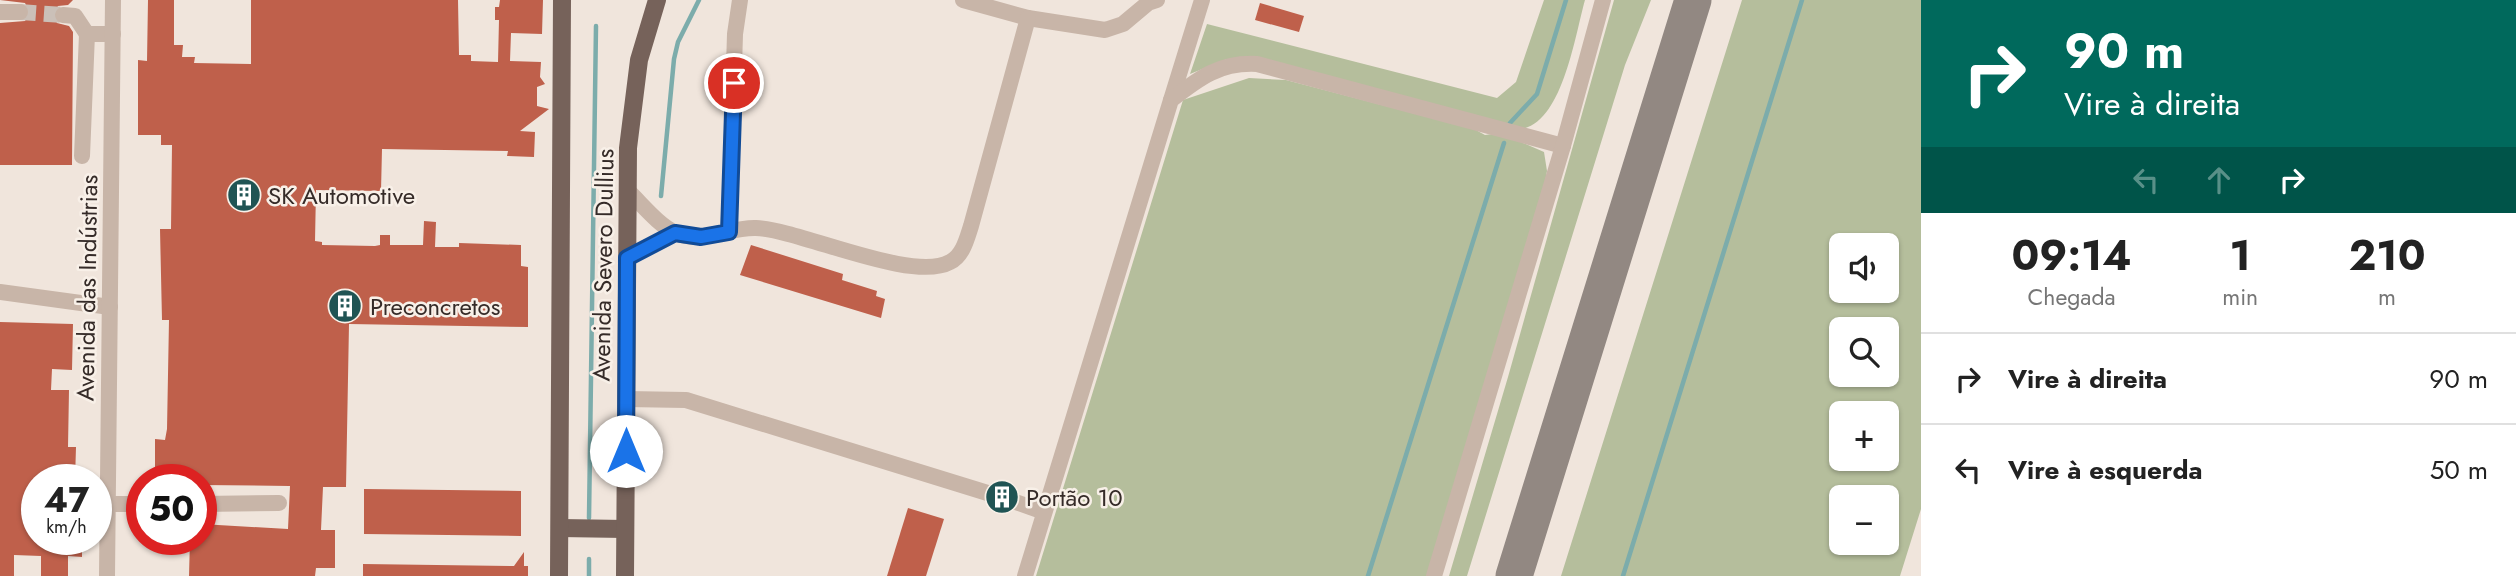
<!DOCTYPE html>
<html lang="pt">
<head>
<meta charset="utf-8">
<style>
  body { margin:0; font-family:Jost,sans-serif; background:#f6f6f6; color:#222; height:100vh; display:flex; flex-direction:column; font-size:26px; white-space:nowrap }
  * { box-sizing:border-box; margin:0 }
  p { font-size:23px; color:#767676 }
  .icon { flex:none; width:38px; height:38px; fill:none; stroke:currentColor; stroke-width:2; stroke-linecap:round; stroke-linejoin:round }
  .map { position:relative; flex:1; overflow:hidden }
  .panel { display:flex; flex-direction:column; background:#fff; width:595px }
  .panel>* { flex:none }
  .guide { background:#00695c; color:#fff; overflow:hidden }
  .tools { position:absolute; left:1829px; top:233px; display:grid; gap:14px }
  .tools a { display:grid; place-items:center; width:70px; height:70px; border-radius:10px; background:#fff; box-shadow:0 2px 5px #0004; font-size:35px }
  .speed { position:absolute; left:21px; top:464px; display:flex; gap:14px; font-size:35px; font-weight:700; text-align:center }
  .speed>* { display:grid; place-content:center; width:91px; height:91px; border-radius:50%; background:#fff; box-shadow:0 2px 5px #0004; line-height:1 }
  .speed small { font-size:18px; font-weight:400 }
  .speed .limit { border:10px solid #d22; background:#fff; color:#111 }
  .pin { position:absolute; display:grid; place-items:center; width:60px; height:60px; color:#fff; margin:-30px; border:4px solid #fff; border-radius:50%; box-shadow:0 2px 7px #0007 }
  .me { position:absolute; width:77px; margin:-38px; rotate:0deg; stroke-linejoin:round; filter:drop-shadow(0 0 5px #0008) }
  .turn { display:flex; align-items:center; gap:24px; height:147px; padding:0 28px; font-size:32px }
  .turn .icon { width:91px; height:91px; stroke-width:2.5 }
  .turn b { display:block; font-size:49px; line-height:60px }
  .lanes { display:flex; align-items:center; height:66px; padding:0 28px; background:#0003; justify-content:center; gap:35px; direction:ltr }
  .lanes .off { opacity:.35 }
  .eta { display:flex; justify-content:space-evenly; align-items:center; height:119px; text-align:center }
  .eta b { font-size:42px; font-weight:700; line-height:49px }
  ul { padding:0; list-style:none }
  li { display:flex; align-items:center; gap:21px; height:91px; padding:0 28px; border-top:2px solid #e0e0e0 }
  li div { flex:1 }
  li b { display:block; font-size:26px }
  li em { font-style:normal }
  main { display:flex; flex:1; min-height:0 }
  .map>svg:first-child { display:block }
  .green { fill:#b5be9c; fill-rule:evenodd }
  .lines { fill:none; stroke-linecap:round; stroke-linejoin:round }
  .stream { stroke:#7cacab; stroke-width:4.5 }
  .taxiway { stroke:#928882; stroke-width:37 }
  .building { fill:#bf604b }
  .minor-tunnel { stroke:#cbc0b8; stroke-width:16; stroke-dasharray:16 8; stroke-linecap:butt }
  .minor { stroke:#c8b5a8; stroke-width:16 }
  .major { stroke:#76625a; stroke-width:18 }
  .route-casing { stroke:#114b97; stroke-width:18 }
  .route { stroke:#1a73e8; stroke-width:12 }
  .labels { text-anchor:middle; dominant-baseline:central; stroke-width:5; stroke-linejoin:round; paint-order:stroke }
  .poi-label { font-size:24px; fill:#352b28; stroke:#f8f0e8; text-anchor:start }
  .street-label { font-size:24px; fill:#352b28; stroke:#f8f0e8 }
</style>
</head>
<body>
<main>
<div class="map">
<svg width="1921" height="576" viewBox="0 0 1921 576">
  <rect width="100%" height="100%" fill="#f0e5dc"/>
  <!-- green -->
  <g class="green">
    <path d="M1544 0H1585C1575 35 1563 121 1522 129L1256 59H1227L1190 74 1207 24 1497 98 1516 82Z"/>
    <polygon points="1614,0 1651,0 1625,65 1467,576 1449,576 1508,377"/>
    <path d="M1742 0H1921V509L1900 576H1561ZM1886 245V290H1841V245ZM1886 329V374H1841V329ZM1886 413V458H1841V413ZM1886 497V542H1841V497Z"/>
    <polygon points="1249,78 1286,80 1474,129 1485,135 1500,133 1544,152 1547,171 1544,188 1428,576 1036,576 1183,100"/>
  </g>
  <g class="lines">
    <!-- stream -->
    <g class="stream">
      <polyline points="1510,123 1537,94 1566,0"/>
      <polyline points="661,196 674,59 678,42 699,0"/>
      <polyline points="589,518 596,26"/>
      <polyline points="589,576 589,559"/>
      <polyline points="1368,576 1504,143"/>
      <polyline points="1623,576 1802,0"/>
    </g>
    <!-- taxiway -->
    <polyline class="taxiway" points="1514,576 1693,0"/>
  </g>
  <!-- building -->
  <g class="building">
    <polygon points="0,0 73,0 68,5 58,6 53,15 57,23 69,26 73,32 72,165 0,165 0,23 25,21 30,13 25,3"/>
    <polygon points="148,0 174,0 174,45 183,45 182,57 195,57 194,63 251,64 251,0 458,0 459,55 471,55 471,61 498,62 499,20 495,20 495,7 499,7 500,0 543,0 542,34 511,33 510,61 541,62 540,77 545,84 537,87 537,106 549,109 520,131 535,132 534,157 507,156 508,151 382,149 381,191 316,190 315,241 322,242 322,245 375,246 380,245 380,235 390,235 390,245 423,245 424,221 436,222 435,247 459,247 459,243 521,245 521,266 528,267 528,327 349,324 346,487 323,487 321,530 335,530 335,568 316,568 315,576 189,576 190,539 201,539 201,524 288,529 290,486 201,485 201,480 165,480 165,474 155,473 155,439 165,440 167,429 169,320 162,320 160,229 171,229 172,145 161,145 161,135 138,135 138,60 147,61"/>
    <polygon points="1260,3 1304,16 1299,32 1255,20"/>
    <polygon points="751,245 843,274 842,280 877,291 876,296 885,299 881,318 740,275"/>
    <polygon points="0,322 73,324 72,370 52,369 51,390 69,390 68,447 76,447 75,480 37,480 37,539 68,539 68,544 82,544 82,557 68,556 68,576 41,576 41,556 14,555 14,576 0,576"/>
    <polygon points="364,489 521,491 521,536 364,534"/>
    <polygon points="908,508 944,519 926,576 887,576"/>
    <polygon points="524,552 524,566 528,566 528,576 363,576 363,564 514,566"/>
  </g>
  <g class="lines">
    <!-- minor-tunnel -->
    <polyline class="minor-tunnel" points="20,12 63,15"/>
    <!-- minor -->
    <g class="minor">
      <polyline points="963,0 1028,18 1105,30 1123,24 1148,3 1157,0"/>
      <polyline points="0,12 20,12"/>
      <polyline points="63,15 75,16 87,34"/>
      <polyline points="1171,100 1202,0"/>
      <polyline points="82,156 87,34 113,34"/>
      <path d="M628 191C641 203 659 226 676 233 703 244 729 227 756 228 801 230 912 283 950 262 963 256 967 238 971 226L1028 18"/>
      <polyline points="729,232 735,34 740,0"/>
      <polyline points="627,258 675,233"/>
      <polyline points="0,292 110,307"/>
      <polyline points="626,399 686,400 994,495"/>
      <polyline points="1010,500 1044,512"/>
      <polyline points="107,504 142,504"/>
      <polyline points="201,504 279,503"/>
      <polyline points="107,576 113,0"/>
      <path d="M1025 576 1171 100C1199 78 1220 62 1257 64L1563 146"/>
      <polyline points="1434,576 1563,146 1603,0"/>
    </g>
    <!-- major -->
    <g class="major">
      <polyline points="560,528 625,529"/>
      <polyline points="559,576 562,0"/>
      <polyline points="625,576 628,148 639,60 657,0"/>
    </g>
  </g>
  <g class="lines">
    <!-- route casing -->
    <g class="route-casing">
      <polyline id="route" points="626,451 627,258 675,233 701,237 729,232 734,83"/>
    </g>
    <!-- route -->
    <use href="#route" class="route"/>
  </g>
  <!-- icons -->
  <defs>
    <g id="building-disc" transform="scale(1.75)"><circle r="9.5" fill="#205454" stroke="#f8f0e8"/><path d="M-4-6H4V6H1V3H-1V6H-4ZM-2.5-4.3h1.7v1.8h-1.7ZM.8-4.3h1.7v1.8H.8ZM-2.5-1h1.7V.8h-1.7ZM.8-1h1.7V.8H.8Z" fill="#fff"/></g>
  </defs>
  <g fill-rule="evenodd">
    <use href="#building-disc" x="244" y="195"/>
    <use href="#building-disc" x="345" y="306"/>
    <use href="#building-disc" x="1002" y="497"/>
  </g>
  <g class="labels">
    <!-- poi labels -->
    <g class="poi-label">
      <text x="268" y="195">SK Automotive</text>
      <text x="370" y="306">Preconcretos</text>
      <text x="1026" y="497">Portão 10</text>
    </g>
    <!-- street labels -->
    <g class="street-label">
      <text transform="translate(603 265) rotate(-89)">Avenida Severo Dullius</text>
      <text transform="translate(87 288) rotate(-89)">Avenida das Indústrias</text>
    </g>
  </g>
</svg>
<div class="tools">
<a><svg class="icon" aria-label="sound" viewBox="0 0 24 24"><path d="M4 9h4l5-4v14l-5-4H4zM17 9q2 3 0 6"/></svg></a>
<a><svg class="icon" aria-label="search" viewBox="0 0 24 24"><circle cx="10" cy="10" r="6"/><path d="M15 15l6 6"/></svg></a>
<a>+</a>
<a>−</a>
</div>
<div class="speed"><div>47<small>km/h</small></div><div class="limit">50</div></div>
<div class="pin" style="left:734px;top:83px;background:#d93025"><svg class="icon" aria-label="arrive" viewBox="0 0 24 24"><path d="M6 21V4h12l-3 4 3 4H6"/></svg></div>
<svg class="me" style="left:626px;top:451px" viewBox="-20 -20 40 40"><circle r="19" fill="#fff"/><path d="M0-13L10 11 0 6-10 11z" fill="#1a73e8"/></svg>
</div>
<section class="panel">
<div class="guide">
<div class="turn"><svg class="icon" aria-label="right" viewBox="0 0 24 24"><path d="M7 20v-9h11M14 6l5 5-5 5"/></svg><div><b>90 m</b>Vire à direita</div></div>
<div class="lanes"><svg class="icon off" aria-label="left" viewBox="0 0 24 24"><path d="M17 20v-9H6M10 6l-5 5 5 5"/></svg><svg class="icon off" aria-label="ahead" viewBox="0 0 24 24"><path d="M12 20V5M6 11l6-6 6 6"/></svg><svg class="icon" aria-label="right" viewBox="0 0 24 24"><path d="M7 20v-9h11M14 6l5 5-5 5"/></svg></div>
</div>
<div class="eta">
<div><b>09:14</b><p>Chegada</p></div>
<div><b>1</b><p>min</p></div>
<div><b>210</b><p>m</p></div>
</div>
<ul>
<li><svg class="icon" aria-label="right" viewBox="0 0 24 24"><path d="M7 20v-9h11M14 6l5 5-5 5"/></svg><div><b>Vire à direita</b></div><em>90 m</em></li>
<li><svg class="icon" aria-label="left" viewBox="0 0 24 24"><path d="M17 20v-9H6M10 6l-5 5 5 5"/></svg><div><b>Vire à esquerda</b></div><em>50 m</em></li>
</ul>
</section>
</main>
</body>
</html>
